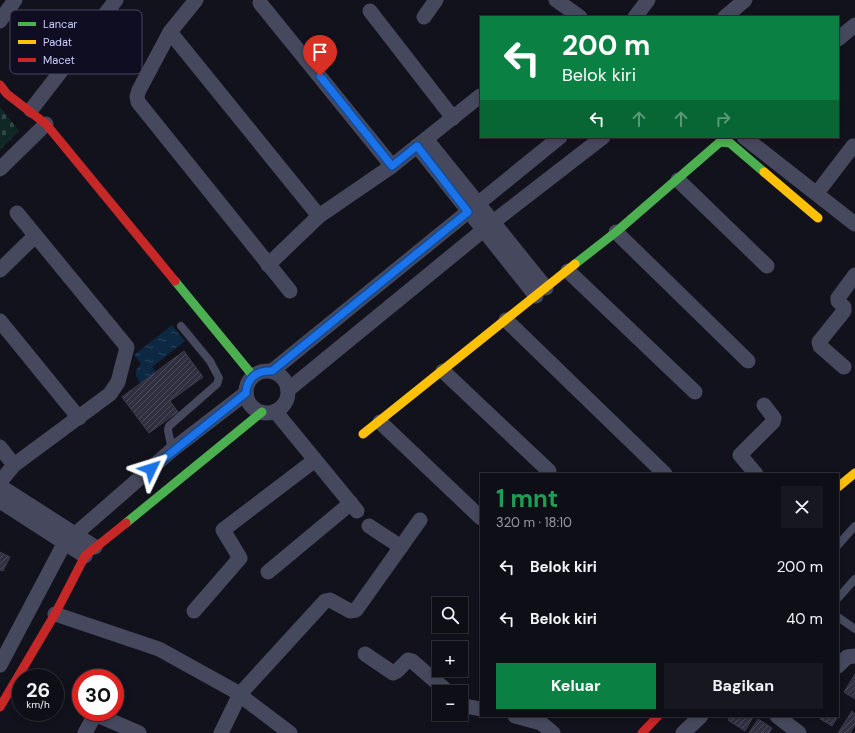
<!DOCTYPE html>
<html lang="id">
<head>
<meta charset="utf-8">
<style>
  body { margin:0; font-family:"DM Sans",sans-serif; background:#17171f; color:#f1f3f6; height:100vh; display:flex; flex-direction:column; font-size:15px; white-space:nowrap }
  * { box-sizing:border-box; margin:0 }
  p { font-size:13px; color:#9b9ca1 }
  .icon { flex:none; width:22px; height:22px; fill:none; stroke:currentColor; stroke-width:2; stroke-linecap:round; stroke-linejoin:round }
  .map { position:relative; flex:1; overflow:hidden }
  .details { position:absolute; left:480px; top:473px; width:359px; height:244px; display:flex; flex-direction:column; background:#0e0e16; border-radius:0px; box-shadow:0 2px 6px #0003,0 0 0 1px #2e2e35 }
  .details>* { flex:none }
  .top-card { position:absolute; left:480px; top:16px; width:359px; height:122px; border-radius:0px; box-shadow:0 2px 6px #0003,0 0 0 1px #2e2e35; background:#0b8043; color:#fff; overflow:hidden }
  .buttons { position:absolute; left:432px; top:597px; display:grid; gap:8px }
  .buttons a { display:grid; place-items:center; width:36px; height:36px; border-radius:0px; background:#0e0e16; box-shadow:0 2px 6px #0003,0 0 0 1px #2e2e35; font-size:20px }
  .speed { position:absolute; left:12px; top:669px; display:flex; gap:8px; font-size:20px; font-weight:700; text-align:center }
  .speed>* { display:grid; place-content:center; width:52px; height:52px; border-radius:50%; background:#0e0e16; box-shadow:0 2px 6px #0003,0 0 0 1px #2e2e35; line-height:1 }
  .speed small { font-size:10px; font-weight:400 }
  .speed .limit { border:6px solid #d22; background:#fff; color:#111 }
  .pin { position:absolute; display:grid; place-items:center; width:34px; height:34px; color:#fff; margin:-41px -17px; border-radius:50% 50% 50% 0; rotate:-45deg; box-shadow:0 0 4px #0007 }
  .pin .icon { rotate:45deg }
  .me { position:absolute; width:44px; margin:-22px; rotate:49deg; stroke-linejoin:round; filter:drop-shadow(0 0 3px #0008) }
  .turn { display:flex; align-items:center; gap:14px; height:84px; padding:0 16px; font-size:18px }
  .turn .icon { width:52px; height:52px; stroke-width:2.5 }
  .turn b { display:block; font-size:28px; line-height:34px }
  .lanes { display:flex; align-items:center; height:38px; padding:0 16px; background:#0003; justify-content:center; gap:20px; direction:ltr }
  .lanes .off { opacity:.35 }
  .round { display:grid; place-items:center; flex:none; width:42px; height:42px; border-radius:0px; background:#17171f }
  .overview { display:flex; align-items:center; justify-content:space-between; height:68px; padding:0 16px }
  h1 { font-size:24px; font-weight:700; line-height:30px; color:#1e9e55 }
  .cta { display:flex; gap:8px; margin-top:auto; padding:8px 16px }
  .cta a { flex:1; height:46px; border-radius:0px; background:#0b8043; color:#fff; font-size:16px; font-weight:700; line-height:46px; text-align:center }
  .cta a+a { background:#17171f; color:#f1f3f6 }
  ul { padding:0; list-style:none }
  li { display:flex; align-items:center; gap:12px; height:52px; padding:0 16px }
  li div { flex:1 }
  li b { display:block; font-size:15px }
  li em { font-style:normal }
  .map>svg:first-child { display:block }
  .cemetery { fill:url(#cemetery-stones) }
  .water { fill:url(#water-ripples) }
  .building { fill:url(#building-hatch); stroke:#3c3b50 }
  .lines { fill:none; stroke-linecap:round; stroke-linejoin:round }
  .lane { stroke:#46485e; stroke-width:8 }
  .street { stroke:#46485e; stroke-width:15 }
  .fast { stroke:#4caf50; stroke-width:9 }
  .slow { stroke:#ffc107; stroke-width:9 }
  .jam { stroke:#c62828; stroke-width:9 }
  .route-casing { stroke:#114b97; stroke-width:10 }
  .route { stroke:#1a73e8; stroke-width:7 }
  .key { fill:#0e0d21; stroke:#474764; stroke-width:1 }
  .key-label { font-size:11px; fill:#cccdff }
</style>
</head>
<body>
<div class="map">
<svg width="855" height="733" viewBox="0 0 855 733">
  <defs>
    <pattern id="cemetery-stones" width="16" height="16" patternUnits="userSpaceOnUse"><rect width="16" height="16" fill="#102825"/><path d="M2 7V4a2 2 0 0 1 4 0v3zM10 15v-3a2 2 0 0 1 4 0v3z" fill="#324646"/></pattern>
    <pattern id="water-ripples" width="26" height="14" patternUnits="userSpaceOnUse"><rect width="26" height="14" fill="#0c2842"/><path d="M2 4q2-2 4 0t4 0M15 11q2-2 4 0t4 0" fill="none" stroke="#2e465e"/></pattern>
    <pattern id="building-hatch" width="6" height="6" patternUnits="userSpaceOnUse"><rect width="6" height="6" fill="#2f2f3f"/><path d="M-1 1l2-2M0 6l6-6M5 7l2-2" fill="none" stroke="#4c4c5c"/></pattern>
  </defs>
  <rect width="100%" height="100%" fill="#12121d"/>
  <!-- cemetery -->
  <polygon class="cemetery" points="0,107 19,131 0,150"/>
  <!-- water -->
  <path class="water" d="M172 325 185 341 152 367 155 371 153 375 142 384C134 377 134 371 141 364L134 355Z"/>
  <!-- building -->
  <g class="building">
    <polygon points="184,351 203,377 170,401 178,412 149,433 122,397"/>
    <polygon points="0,552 10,557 3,571 0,570"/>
    <polygon points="855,674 855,699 844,692"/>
    <polygon points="852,711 855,714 855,725 850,733 838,733"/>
    <polygon points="839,715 832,726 820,719 821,716"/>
    <polygon points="730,716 751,716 753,717 745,731 728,720"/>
    <polygon points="758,719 772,728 769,733 749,733"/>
  </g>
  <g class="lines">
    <!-- lane -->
    <g class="lane">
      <polyline points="172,450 168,430 169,426 217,384 219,378 210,361 181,326"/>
      <polyline points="838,545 855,526"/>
      <polyline points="838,598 855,579"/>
      <polyline points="838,617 855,629"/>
    </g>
    <!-- street -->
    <g class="street">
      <polyline points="196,0 170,32 139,90 137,96 138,102 290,291"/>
      <polyline points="556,0 580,17"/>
      <polyline points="260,3 392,166"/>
      <polyline points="370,11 453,118"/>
      <polyline points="424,17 436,0"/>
      <polyline points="635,17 648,0"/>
      <polyline points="725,17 745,0"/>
      <polyline points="0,21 15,0"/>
      <polyline points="170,32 319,216"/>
      <polyline points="838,39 855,25"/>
      <polyline points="31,110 116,0"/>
      <polyline points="744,137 855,224"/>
      <polyline points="426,139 546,288"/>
      <polyline points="417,146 536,296"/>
      <polyline points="0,169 46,124"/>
      <polyline points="678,180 767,266"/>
      <polyline points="817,193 853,146"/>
      <polyline points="616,232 748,361"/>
      <polyline points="268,265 319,216 392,166 480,96"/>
      <polyline points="0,270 35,236"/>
      <polyline points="568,271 695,392"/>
      <polyline points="506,320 665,474"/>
      <polyline points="0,321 79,418"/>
      <polyline points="844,367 820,346 819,342 844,311 844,307 838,301 838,298 855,275"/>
      <circle cx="267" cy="392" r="21"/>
      <polyline points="272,371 560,137"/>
      <polyline points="443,371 549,471"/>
      <polyline points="288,390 492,223 603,137"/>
      <polyline points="275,411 357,511"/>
      <polyline points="380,422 481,518"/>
      <polyline points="0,447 14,465"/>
      <polyline points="756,474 740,455 773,422 774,418 764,405"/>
      <polyline points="0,482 14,465 110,394 118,382 127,347 17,213"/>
      <polyline points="0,486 95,547"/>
      <polyline points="0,501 85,556"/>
      <polyline points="369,526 401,547"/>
      <polyline points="268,572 351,503"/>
      <polyline points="194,611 240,558 223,530 315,460"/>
      <polyline points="55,614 159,649 233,690 290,733"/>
      <polyline points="365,654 393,673 397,671 408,660 412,661 448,692"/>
      <polyline points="0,665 64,544 172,450 246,393"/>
      <polyline points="838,666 847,657 855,656"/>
      <polyline points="461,703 465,706 481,709"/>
      <polyline points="515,716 541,723 553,733"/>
      <polyline points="777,716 799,733"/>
      <polyline points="85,733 93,718 97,715 139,733"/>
      <polyline points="221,733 240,694 325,601 330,600 350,611 356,610 420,520"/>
      <polyline points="683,733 701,716"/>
    </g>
    <!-- fast -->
    <g class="fast">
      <polyline points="575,264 616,232 720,142 730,143 764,172"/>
      <polyline points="175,281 253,376"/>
      <polyline points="126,523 262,412"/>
    </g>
    <!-- slow -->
    <g class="slow">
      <polyline points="764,172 818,218"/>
      <polyline points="363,434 575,264"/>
      <polyline points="838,487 855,473"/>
    </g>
    <!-- jam -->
    <g class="jam">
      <polyline points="0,85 7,94 46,124 175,281"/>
      <polyline points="0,707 55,614 85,556 126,523"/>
      <polyline points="642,733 658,716"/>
    </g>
  </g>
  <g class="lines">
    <!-- route casing -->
    <g class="route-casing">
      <path id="route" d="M151 469 246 393C247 378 257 370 272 371L468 212 417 146 392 166 320 76"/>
    </g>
    <!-- route -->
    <use href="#route" class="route"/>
  </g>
  <!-- legend -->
  <rect x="10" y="10" width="132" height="64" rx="6" class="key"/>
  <rect x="18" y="22" width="18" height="4" fill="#4caf50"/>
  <rect x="18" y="40" width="18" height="4" fill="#ffc107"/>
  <rect x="18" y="58" width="18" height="4" fill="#c62828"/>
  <g class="key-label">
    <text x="43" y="28">Lancar</text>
    <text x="43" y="46">Padat</text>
    <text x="43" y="64">Macet</text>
  </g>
</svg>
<div class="buttons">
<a><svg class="icon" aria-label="search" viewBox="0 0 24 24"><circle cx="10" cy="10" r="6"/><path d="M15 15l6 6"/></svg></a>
<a>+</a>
<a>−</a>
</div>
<div class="speed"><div>26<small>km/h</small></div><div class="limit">30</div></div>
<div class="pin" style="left:320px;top:76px;background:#d93025"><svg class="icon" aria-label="arrive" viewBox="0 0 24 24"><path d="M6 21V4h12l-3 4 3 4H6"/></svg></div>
<svg class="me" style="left:151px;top:469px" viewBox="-20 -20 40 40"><path d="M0-17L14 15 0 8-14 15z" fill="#1a73e8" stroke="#fff" stroke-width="4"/></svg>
<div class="top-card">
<div class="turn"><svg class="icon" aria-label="left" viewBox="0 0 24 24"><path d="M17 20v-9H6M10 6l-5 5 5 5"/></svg><div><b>200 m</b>Belok kiri</div></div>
<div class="lanes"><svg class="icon" aria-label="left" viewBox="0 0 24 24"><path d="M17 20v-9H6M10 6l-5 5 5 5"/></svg><svg class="icon off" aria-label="ahead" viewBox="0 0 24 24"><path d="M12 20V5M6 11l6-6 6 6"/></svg><svg class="icon off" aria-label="ahead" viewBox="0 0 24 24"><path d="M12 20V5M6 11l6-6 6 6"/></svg><svg class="icon off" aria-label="right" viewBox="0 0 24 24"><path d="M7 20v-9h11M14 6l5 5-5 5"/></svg></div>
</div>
<section class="details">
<div class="overview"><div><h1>1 mnt</h1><p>320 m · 18:10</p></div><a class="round"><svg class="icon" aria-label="close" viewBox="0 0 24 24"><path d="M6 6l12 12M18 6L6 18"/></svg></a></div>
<ul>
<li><svg class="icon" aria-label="left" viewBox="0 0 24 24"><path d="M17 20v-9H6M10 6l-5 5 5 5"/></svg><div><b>Belok kiri</b></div><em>200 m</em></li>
<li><svg class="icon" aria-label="left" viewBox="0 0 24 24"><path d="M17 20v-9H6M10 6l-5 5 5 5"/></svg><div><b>Belok kiri</b></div><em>40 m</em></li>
</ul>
<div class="cta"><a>Keluar</a><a>Bagikan</a></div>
</section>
</div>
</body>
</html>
